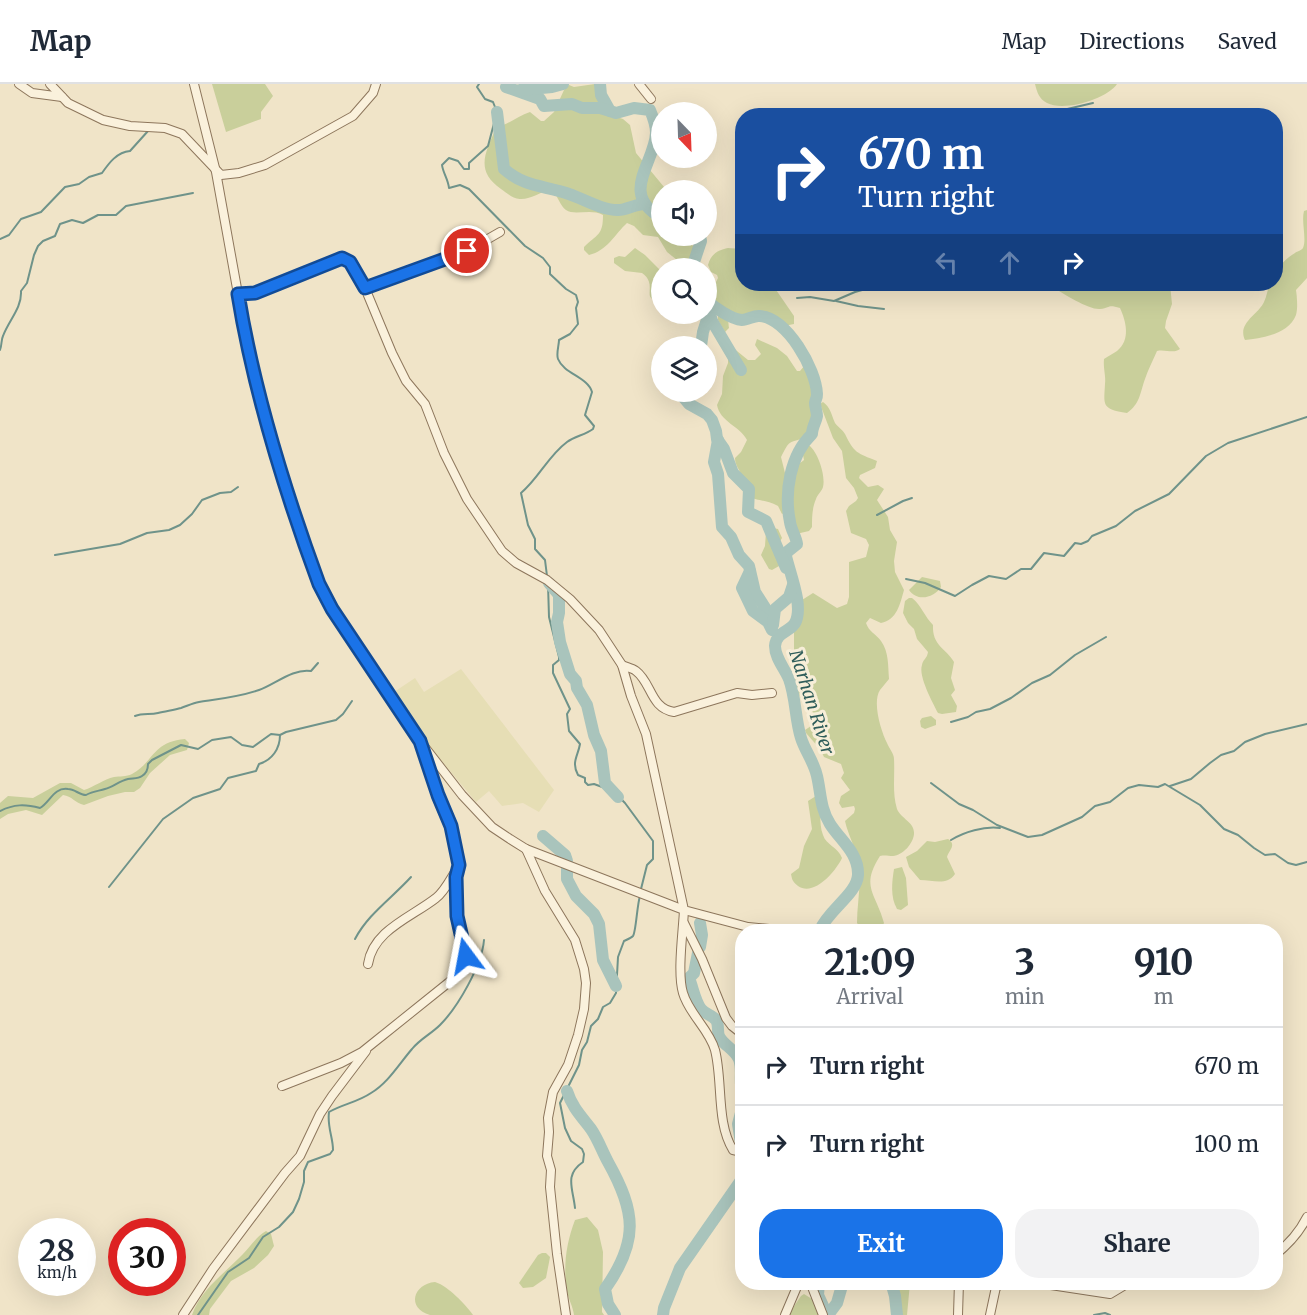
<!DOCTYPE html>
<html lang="en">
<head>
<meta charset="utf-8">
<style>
  body { margin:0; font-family:Merriweather,serif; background:#f2f2f3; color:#1f2937; height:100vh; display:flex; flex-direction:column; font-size:22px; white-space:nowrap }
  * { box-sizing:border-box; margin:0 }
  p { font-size:20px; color:#747a83 }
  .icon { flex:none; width:33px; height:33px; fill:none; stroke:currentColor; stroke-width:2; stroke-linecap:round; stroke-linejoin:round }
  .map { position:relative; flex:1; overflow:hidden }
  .panel { position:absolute; left:735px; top:840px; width:548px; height:366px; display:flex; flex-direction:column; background:#fff; border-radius:24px; box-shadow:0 6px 24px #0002 }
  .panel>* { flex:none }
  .guide { position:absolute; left:735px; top:24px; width:548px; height:183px; border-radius:24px; box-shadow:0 6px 24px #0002; background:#1a4fa0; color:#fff; overflow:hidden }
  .needle { width:39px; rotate:157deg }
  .tools { position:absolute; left:651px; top:18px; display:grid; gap:12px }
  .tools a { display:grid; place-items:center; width:66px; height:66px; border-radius:50%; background:#fff; box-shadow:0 6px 24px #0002; font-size:30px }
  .speed { position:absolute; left:18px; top:1134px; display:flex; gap:12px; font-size:30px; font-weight:700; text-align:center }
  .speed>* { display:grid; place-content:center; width:78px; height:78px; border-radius:50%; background:#fff; box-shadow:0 6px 24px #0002; line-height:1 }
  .speed small { font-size:15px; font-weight:400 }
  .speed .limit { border:9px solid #d22; background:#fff; color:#111 }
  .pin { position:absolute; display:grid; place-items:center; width:51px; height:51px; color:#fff; margin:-26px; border:3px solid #fff; border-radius:50%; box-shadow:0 2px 6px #0007 }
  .me { position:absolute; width:66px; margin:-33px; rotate:347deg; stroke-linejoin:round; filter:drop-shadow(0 0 4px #0008) }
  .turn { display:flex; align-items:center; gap:21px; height:126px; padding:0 24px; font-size:27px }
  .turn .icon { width:78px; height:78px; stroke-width:2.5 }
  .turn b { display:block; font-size:42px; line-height:51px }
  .lanes { display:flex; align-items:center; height:57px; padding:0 24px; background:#0003; justify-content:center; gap:30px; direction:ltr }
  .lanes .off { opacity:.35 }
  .eta { display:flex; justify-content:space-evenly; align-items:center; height:102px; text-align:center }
  .eta b { font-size:36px; font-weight:700; line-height:42px }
  .action { display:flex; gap:12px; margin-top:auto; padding:12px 24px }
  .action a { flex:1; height:69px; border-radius:24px; background:#1a73e8; color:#fff; font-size:24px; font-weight:700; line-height:69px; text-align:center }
  .action a+a { background:#f2f2f3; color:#1f2937 }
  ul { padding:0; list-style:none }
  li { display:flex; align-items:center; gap:18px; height:78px; padding:0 24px; border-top:2px solid #e0e1e3 }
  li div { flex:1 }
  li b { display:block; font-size:22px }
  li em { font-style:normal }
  header { display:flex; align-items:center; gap:36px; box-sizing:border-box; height:84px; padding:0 30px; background:#fff; border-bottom:2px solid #e0e1e3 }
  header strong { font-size:28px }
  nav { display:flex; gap:33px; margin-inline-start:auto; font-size:21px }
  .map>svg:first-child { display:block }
  .farmland { fill:#e6deb5 }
  .green { fill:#c9cf9b }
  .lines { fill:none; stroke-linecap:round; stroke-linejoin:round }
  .stream { stroke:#6f938a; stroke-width:2 }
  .river { stroke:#a9c4bc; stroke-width:12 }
  .street-casing { stroke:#8d765c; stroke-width:10 }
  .street { stroke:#faf1dc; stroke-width:8 }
  .route-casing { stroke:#114b97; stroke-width:15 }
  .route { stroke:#1a73e8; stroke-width:10 }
  .labels { text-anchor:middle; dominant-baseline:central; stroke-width:6; stroke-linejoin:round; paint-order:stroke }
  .water-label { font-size:18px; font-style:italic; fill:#2f5d5a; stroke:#f7eed8 }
</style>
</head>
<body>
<header>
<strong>Map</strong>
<nav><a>Map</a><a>Directions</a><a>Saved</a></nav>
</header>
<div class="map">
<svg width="1307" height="1231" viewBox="0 0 1307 1231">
  <rect width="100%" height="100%" fill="#f0e4c8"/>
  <!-- farmland -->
  <polygon class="farmland" points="461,585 554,706 539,728 523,719 502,722 489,707 476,718 435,669 391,610 415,594 424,608"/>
  <!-- green -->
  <g class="green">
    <polygon points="212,0 265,0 273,12 261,28 261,35 226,48"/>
    <path d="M595 0 604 9 603 24 605 29 623 35 630 41 636 69 664 103 666 106H662V152H677L695 163V184H687L667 168 658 153 643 151 634 142 627 139C615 150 607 167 589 171L584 166V163C597 150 603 152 603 131 591 124 575 132 566 126 560 122 558 112 552 106 541 107 532 115 521 115 514 116 507 109 501 105 475 87 485 69 496 44 509 40 518 32 530 28L541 37H544L554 28 564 6 569 1 574 3Z"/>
    <path d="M1035 0H1117C1107 15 1064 28 1047 19 1039 15 1037 8 1035 0Z"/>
    <path d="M1307 126V194L1296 206C1297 213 1298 224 1296 231 1289 250 1262 254 1245 256 1237 239 1258 231 1264 218 1267 212 1267 206 1270 200H1275C1275 186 1283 176 1295 169 1296 168 1302 166 1303 164 1307 155 1301 138 1304 127Z"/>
    <path d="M635 164 645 171 661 187V214C644 219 652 207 649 198 648 194 645 191 642 189L625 187 614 179V174L619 172 625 173Z"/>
    <path d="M728 164 742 165V200H772L794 232V240L784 242 764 228 738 232 708 215 707 204 715 200 718 194 717 191 711 188 708 181C711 170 718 166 728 164Z"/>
    <path d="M1049 200H1170L1172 220 1166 237 1165 244 1180 265C1174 270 1165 265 1157 267 1153 276 1148 286 1145 295 1140 309 1140 320 1127 329 1101 325 1104 321 1105 300 1106 292 1103 284 1104 275 1108 272 1113 270 1117 267 1131 256 1126 237 1120 224 1107 220 1111 224 1100 225 1089 226 1064 210 1054 204Z"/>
    <path d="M718 227C729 228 728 235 729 244L725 248 718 236Z"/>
    <path d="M757 255 777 264 787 272 797 287H800L805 281C820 301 816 332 805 353 787 361 791 354 781 373L787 397V427L784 429 782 430 778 422C757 411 747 423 741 392 740 385 735 382 735 374L741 368 747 356C740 342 720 338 717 321L722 310 723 292 728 279V266L732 263 748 276H755L761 270 755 261Z"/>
    <path d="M823 318C831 324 831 330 835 339 838 343 842 345 845 350 854 369 857 369 877 377L875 384 860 391 859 394 868 403 878 401 884 405 877 416 888 433 890 446 897 458 894 477 895 488 904 506C900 520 897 536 881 539L870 534 866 539C869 548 876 550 881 557 889 568 888 582 889 595 886 599 883 602 880 606 872 618 881 647 887 659 889 664 894 670 894 675 895 693 892 708 897 725 901 735 915 738 914 750 913 760 903 771 893 772 888 772 885 771 880 772 860 803 876 809 884 839L880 847C870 848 863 849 857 839 857 819 862 799 858 778 856 764 848 751 845 737L854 729 855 725 854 722 842 724 839 719 841 712 850 706 841 694 844 689 841 680 824 673 820 665 806 649 805 646 814 640 817 633 798 610 792 582 794 573V546L799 536V521L802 516 813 509 837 524 847 520 849 513V478L866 473 869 461 866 455 851 449 846 427 849 422 856 417 858 414 854 404 846 394 842 367 833 354 820 320Z"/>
    <path d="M807 360C817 365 826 391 823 403 822 407 817 411 816 415 812 424 812 434 812 443L809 447 796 450C786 439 789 399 794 385 796 380 801 379 804 376L802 366Z"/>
    <polygon points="773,444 778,445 782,454 777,462 779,482 772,486 769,485 761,471 765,462 766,448"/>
    <path d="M922 493 940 497 941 503C934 514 917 518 909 506Z"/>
    <path d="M909 514H912C921 521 925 533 933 541 932 562 946 564 954 578L951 594 955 606 951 611 957 622 956 628 942 630 938 629C933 619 918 592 922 581 923 575 927 575 928 568L917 555 914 545 908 539 903 529 905 517Z"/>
    <polygon points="931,632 936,636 936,641 925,645 921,643 920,637 922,634"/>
    <path d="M185 655 189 659 187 666 170 671 150 689 140 704 134 708H125L108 712 84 721C75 719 72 712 63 711L42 731 26 726 8 730 0 735V719L8 712 33 714 60 699H71L84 706C94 703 104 695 114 693 120 692 126 693 132 690 154 678 152 658 185 655Z"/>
    <path d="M816 712C823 725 818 738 823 751 826 761 838 763 842 774 836 787 814 813 798 802 793 798 792 796 791 790L799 784 804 762 812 745 808 717Z"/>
    <path d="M948 755C957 761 949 766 947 773L955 790C947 802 933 796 920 796L909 783 906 773 917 767 927 757 935 758Z"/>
    <path d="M902 783 906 794 908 821 901 826 897 825C890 813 892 797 894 785Z"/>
    <path d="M587 1133 598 1146 603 1168 602 1228 604 1231H574C573 1223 569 1216 567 1208 563 1182 566 1160 575 1136Z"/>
    <path d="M266 1147 271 1150 274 1162 268 1171 254 1184 231 1197 210 1225 209 1231H192C201 1205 225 1189 243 1170 251 1162 256 1153 266 1147Z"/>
    <polygon points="542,1169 546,1169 550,1173 546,1194 533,1203 523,1204 519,1199 521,1196 538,1171"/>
    <path d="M435 1198C448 1202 465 1220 473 1231 462 1231 440 1231 430 1231 406 1224 413 1200 435 1198Z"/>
    <polygon points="885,1199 910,1199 907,1231 892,1231 889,1207"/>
    <polygon points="804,1210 812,1215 820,1231 788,1231 801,1212"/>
  </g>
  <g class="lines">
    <!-- stream -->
    <g class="stream">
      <path d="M479 0 477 3 485 15 493 18 497 28 488 62 469 79V85H464L458 77 449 74 442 81C443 89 448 95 449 104L460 101 469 105 525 162 543 174 550 183V190L566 205 576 211 578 218 576 224 578 240 570 250 559 256C559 261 556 270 558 275 564 290 588 293 592 308L585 331 594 342 593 345C585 351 575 352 567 358 548 372 539 394 521 409L528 441 535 455V465L545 476 547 492"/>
      <polyline points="1055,32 1063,26 1093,19"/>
      <path d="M0 155 9 151 21 135 41 128 65 103 79 100 89 93 102 89C109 79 117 68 130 67L148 47"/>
      <polyline points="797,214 810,213 834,217 855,208 880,201 918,202"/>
      <polyline points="836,217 858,222 884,225"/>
      <path d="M0 266C2 261 1 256 3 252 9 236 22 224 21 207L27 199 34 171 38 162 43 157 55 152 60 140 72 136 83 139 98 131H116L126 122 193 109"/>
      <polyline points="877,431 903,417 912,414"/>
      <polyline points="55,471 120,460 147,449 169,446 180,441 192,430 202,416 220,409 231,408 238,403"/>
      <polyline points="906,495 925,499 955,512 972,501 989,492 1006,495 1021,485 1031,485 1044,469 1064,472 1075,459 1081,460 1088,457 1092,452 1116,442 1135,427 1169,410 1206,372 1228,359 1307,333"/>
      <path d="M548 500 549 533 559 573V576L553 581V589L570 625 567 630 569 647 580 660C578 672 571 678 578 691L585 694V698L588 701 594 700 613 707 625 719 653 757V775L647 781 641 805"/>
      <path d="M135 632C143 629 150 631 158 629 166 627 174 626 181 624 187 622 193 619 199 618 219 615 239 613 259 606 274 601 293 584 311 587L318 579"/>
      <polyline points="951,638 968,633 976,628 990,625 1011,614 1032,599 1050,591 1075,571 1106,553"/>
      <polyline points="931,699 959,720 973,726 997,741 1028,753 1042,751 1082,733 1095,722 1110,718 1128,704 1139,701 1158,703 1165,700 1200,721 1224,745 1238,751 1254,764 1265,771 1275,770 1288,779 1296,781 1307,778"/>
      <polyline points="1170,702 1191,695 1210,679 1221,671 1234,667 1245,658 1265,650 1307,640"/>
      <path d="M0 727C14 720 25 720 40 724 50 718 54 703 68 705 75 705 79 711 86 711 93 707 99 707 105 705 113 703 119 697 128 695 133 694 138 695 142 692 147 689 148 685 148 680L152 676 181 661 198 665 212 656 231 653 242 661 253 663 271 650 280 651"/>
      <path d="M951 756C964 748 984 742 1000 744"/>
      <path d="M109 803 163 735 193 714 220 705 228 694 256 687 259 680C272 676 280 665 280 651L286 648 336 636 343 630 352 617"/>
      <path d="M355 855C368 830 392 814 411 793"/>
      <path d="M575 1124C573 1104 564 1091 583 1078L584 1070 582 1065 571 1057 565 1044 560 1019 579 981 582 966 587 958 591 942 598 935 603 923 610 919 616 909 618 873 624 857C626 856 631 854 633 852 636 848 637 821 640 812"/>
      <path d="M198 1231 228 1188 249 1174 263 1153 279 1143 293 1128 299 1115 304 1098V1087L308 1078 330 1070 333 1066C333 1053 327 1043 329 1028 343 1020 358 1018 371 1009 388 999 399 980 412 965 420 955 431 950 440 941 458 923 482 881 484 856"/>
      <polyline points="1094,1231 1105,1229 1110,1231"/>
    </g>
    <!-- river -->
    <g class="river">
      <path d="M600 0 601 11 610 27 616 29 634 24 650 26C653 33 656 40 656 49 655 79 618 110 662 134"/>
      <polyline points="506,3 540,15 544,22 572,20 582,24 600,24 610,27"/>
      <polyline points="520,6 552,3 563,0"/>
      <path d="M497 28 504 85C526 104 544 101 569 110 584 115 601 126 618 126 627 126 635 120 645 120"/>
      <polyline points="692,184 701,157 700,152"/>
      <path d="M706 216C715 224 731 235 742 236 748 236 754 231 760 232 787 234 816 285 817 310 817 315 816 313 815 319 815 323 817 328 817 332 816 338 812 343 812 350 790 371 784 408 790 438 791 446 796 452 797 460L787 468 786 472C790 490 804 523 795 539 790 548 776 548 775 562 775 574 785 585 789 595 796 614 795 635 801 654 805 667 814 678 817 692 821 709 820 724 830 740 840 756 859 769 858 791 857 810 828 826 820 846"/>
      <polyline points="709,227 712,237 741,286"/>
      <polyline points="701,262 703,248 709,229"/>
      <polyline points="679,308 689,320 707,330 712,336 716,347 717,355 724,365 733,389 749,405 748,428 766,437 786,484"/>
      <polyline points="718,356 714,378 718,390 722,443 731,453 739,471 749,482 755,508 769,530 773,540"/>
      <polyline points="750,487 742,504 753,527 768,538 772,546"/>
      <polyline points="549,499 559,511 559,529 557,538 560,558 570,590 576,597 577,604 587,621 594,651 601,667 605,699 618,713"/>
      <polyline points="773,541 775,525 789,513 793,501"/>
      <polyline points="543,752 565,771 567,777"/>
      <polyline points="567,785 567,795 576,812 594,830 599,840 603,876 616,902"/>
      <polyline points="700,863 702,851 700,839"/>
      <path d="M698 869 694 889 689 894C693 904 695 917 701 925 705 930 712 931 716 936 720 942 716 948 720 954 725 962 734 965 739 975 743 985 739 996 742 1007"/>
      <path d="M567 1007C572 1023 581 1032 591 1045 598 1055 602 1067 608 1078 636 1128 639 1157 605 1205L608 1220 615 1231"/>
      <polyline points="742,1025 738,1040 742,1065"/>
      <polyline points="819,1198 818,1211 824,1224"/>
      <polyline points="891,1198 895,1212 897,1231"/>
      <polyline points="663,1231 664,1224 680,1184 742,1095"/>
      <polyline points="828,1231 837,1219 843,1198"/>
    </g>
    <!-- street casing -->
    <g class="street-casing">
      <g id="street">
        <polyline points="19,0 32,9 62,13"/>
        <polyline points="50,0 68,19 103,36 130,42 165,44 182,50 221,91 239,89 265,81 353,32 373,9 376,0"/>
        <polyline points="194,0 216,88 238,210 255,209 342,173 350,178 365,204 392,269 406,297 425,320 444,369 467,415 502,467 516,479 547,496 570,515 599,546 622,581 631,612 646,650 684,826 748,843 799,848"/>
        <polyline points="639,0 651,15"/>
        <polyline points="365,204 467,167 500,148"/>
        <path d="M238 210 248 267 271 354 319 499 331 525 420 657 462 711 492 743 510 755 526 765 684 826C683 848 677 889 683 909 689 930 709 945 715 966 723 997 716 1039 733 1066L742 1068"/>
        <path d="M622 581C626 583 632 584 636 587 652 599 650 624 674 628L737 609 752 611 772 609"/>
        <polyline points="526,765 545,807 575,856 584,885 586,899 584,925 578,951 568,981 553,1008 548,1034 549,1048 547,1072 551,1086 550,1103 557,1170 566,1231"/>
        <polyline points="684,839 702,875 726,934 732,942 742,950"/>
        <path d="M368 880C373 846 412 833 436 814 444 808 450 796 455 788"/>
        <polyline points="282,1002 341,979 362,968 448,899 457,891 466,872 457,832 456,793 459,781 451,742 438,711 423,664"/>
        <path d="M1275 1171C1289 1160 1299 1149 1307 1133"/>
        <polyline points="810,1198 823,1231"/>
        <polyline points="1031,1198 1110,1210 1130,1198"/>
        <polyline points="183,1231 213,1185 285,1089 300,1072 320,1030 332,1012 366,967"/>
        <polyline points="785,1231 799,1198"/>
        <polyline points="958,1231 959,1198"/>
        <polyline points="990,1231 996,1203 1007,1198"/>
      </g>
    </g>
    <!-- street -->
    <use href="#street" class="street"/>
  </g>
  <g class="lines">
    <!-- route casing -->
    <g class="route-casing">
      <path id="route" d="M466 872 457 832 456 793 459 781 451 742 438 711 420 657 332 525 319 500C284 405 254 309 238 210L255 209 342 174 350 178 365 204 467 167"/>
    </g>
    <!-- route -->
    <use href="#route" class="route"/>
  </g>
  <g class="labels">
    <!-- water labels -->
    <g class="water-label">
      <text transform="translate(812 618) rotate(72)">Narhan River</text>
    </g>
  </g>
</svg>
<div class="tools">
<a><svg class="needle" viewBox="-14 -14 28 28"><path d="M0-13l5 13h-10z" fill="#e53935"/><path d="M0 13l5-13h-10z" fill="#747a83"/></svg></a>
<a><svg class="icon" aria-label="sound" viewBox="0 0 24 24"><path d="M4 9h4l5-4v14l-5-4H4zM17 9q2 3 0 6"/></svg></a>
<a><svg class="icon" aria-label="search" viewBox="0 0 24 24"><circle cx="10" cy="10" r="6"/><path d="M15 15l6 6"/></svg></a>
<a><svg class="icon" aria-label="layers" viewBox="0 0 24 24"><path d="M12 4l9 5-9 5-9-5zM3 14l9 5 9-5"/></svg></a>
</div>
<div class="speed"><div>28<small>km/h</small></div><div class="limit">30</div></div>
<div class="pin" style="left:467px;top:167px;background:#d93025"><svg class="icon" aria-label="arrive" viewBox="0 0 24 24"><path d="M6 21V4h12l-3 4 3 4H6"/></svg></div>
<svg class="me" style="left:466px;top:872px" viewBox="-20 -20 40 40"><path d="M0-17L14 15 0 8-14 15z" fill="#1a73e8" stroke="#fff" stroke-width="4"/></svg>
<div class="guide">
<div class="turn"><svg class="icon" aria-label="right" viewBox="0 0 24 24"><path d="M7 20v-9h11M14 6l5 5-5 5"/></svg><div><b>670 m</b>Turn right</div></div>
<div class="lanes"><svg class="icon off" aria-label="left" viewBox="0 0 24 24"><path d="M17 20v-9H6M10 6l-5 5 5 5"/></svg><svg class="icon off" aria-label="ahead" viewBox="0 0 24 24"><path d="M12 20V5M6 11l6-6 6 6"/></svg><svg class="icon" aria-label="right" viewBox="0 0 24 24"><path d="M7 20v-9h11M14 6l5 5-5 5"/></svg></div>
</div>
<section class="panel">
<div class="eta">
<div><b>21:09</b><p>Arrival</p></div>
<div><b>3</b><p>min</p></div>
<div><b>910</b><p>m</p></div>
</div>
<ul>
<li><svg class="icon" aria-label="right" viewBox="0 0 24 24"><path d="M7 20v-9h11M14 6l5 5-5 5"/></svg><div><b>Turn right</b></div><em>670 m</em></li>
<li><svg class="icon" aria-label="right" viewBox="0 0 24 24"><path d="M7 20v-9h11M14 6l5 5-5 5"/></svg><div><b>Turn right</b></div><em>100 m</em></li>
</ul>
<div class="action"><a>Exit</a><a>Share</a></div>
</section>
</div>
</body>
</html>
